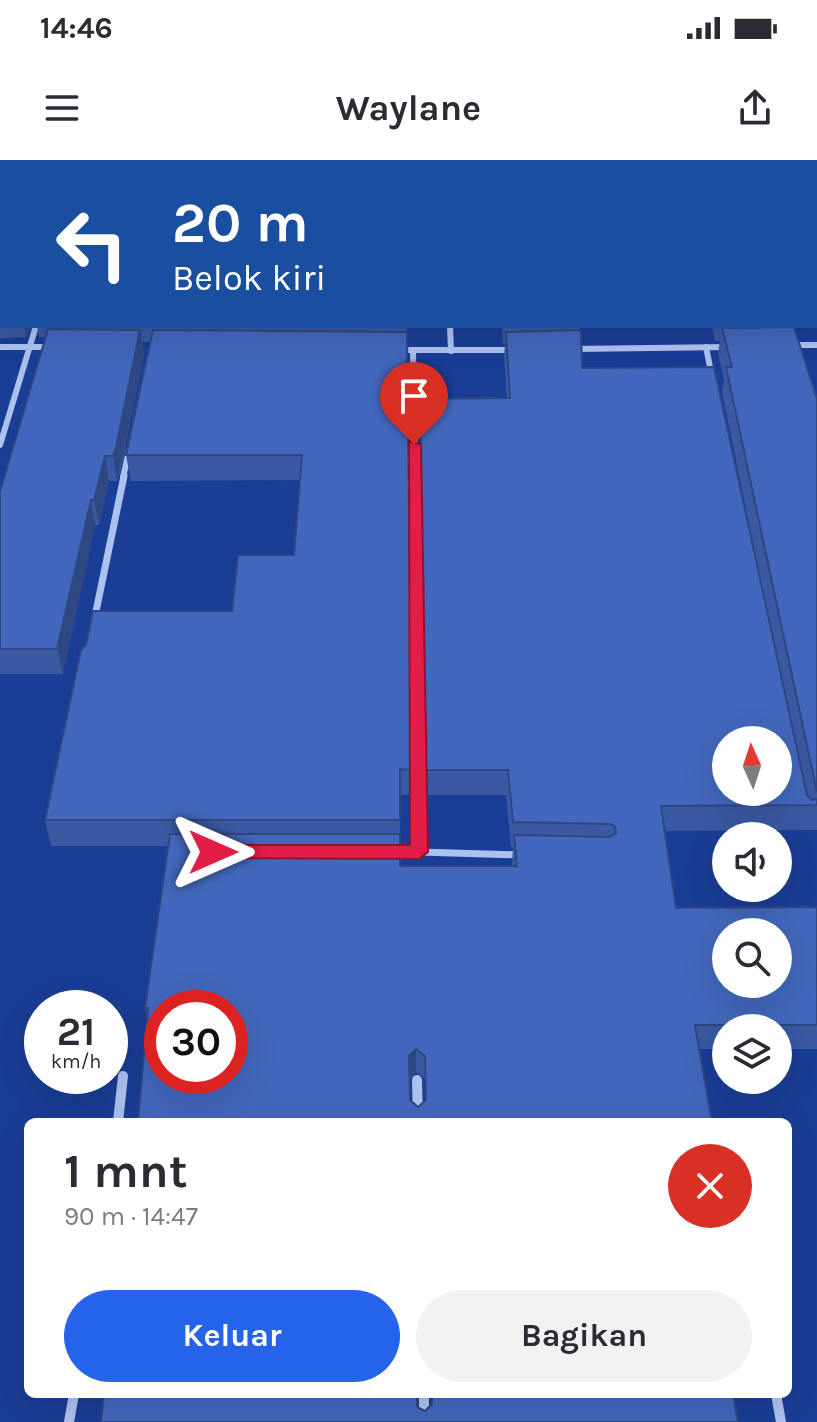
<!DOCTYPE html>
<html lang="id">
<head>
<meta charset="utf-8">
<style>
  body { margin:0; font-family:Karla,sans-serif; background:#f2f2f3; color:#2b2b33; height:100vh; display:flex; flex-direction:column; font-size:30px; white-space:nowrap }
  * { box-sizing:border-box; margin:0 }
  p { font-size:26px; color:#7c7c81 }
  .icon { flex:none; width:44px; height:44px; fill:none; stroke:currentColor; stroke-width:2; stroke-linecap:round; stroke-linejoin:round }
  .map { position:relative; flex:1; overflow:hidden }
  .side { position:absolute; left:24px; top:958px; width:768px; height:280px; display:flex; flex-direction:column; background:#fff; border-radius:12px; box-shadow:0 8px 32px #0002 }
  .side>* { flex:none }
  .hud { position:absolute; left:0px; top:0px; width:818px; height:168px; box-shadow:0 8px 32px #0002; background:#1a4fa0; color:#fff; overflow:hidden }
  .needle { width:52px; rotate:357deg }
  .fabs { position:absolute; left:712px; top:566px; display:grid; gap:16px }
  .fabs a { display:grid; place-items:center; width:80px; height:80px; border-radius:50%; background:#fff; box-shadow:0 8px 32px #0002; font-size:40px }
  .speed { position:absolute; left:24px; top:830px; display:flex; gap:16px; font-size:40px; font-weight:700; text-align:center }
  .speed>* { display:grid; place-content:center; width:104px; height:104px; border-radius:50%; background:#fff; box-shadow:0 8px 32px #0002; line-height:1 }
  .speed small { font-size:20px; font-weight:400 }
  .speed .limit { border:12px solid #d22; background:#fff; color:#111 }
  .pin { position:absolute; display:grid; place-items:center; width:68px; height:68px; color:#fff; margin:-82px -34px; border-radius:50% 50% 50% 0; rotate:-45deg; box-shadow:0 0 8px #0007 }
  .pin .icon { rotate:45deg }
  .me { position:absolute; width:88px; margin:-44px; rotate:90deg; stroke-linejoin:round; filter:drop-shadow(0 0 6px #0008) }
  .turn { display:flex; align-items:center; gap:28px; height:168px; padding:0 40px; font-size:36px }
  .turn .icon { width:104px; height:104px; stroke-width:2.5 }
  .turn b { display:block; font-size:56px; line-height:68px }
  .round { display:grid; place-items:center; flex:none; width:84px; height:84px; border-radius:42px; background:#f2f2f3 }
  .overview { display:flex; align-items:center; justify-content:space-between; height:136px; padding:0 40px }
  h1 { font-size:48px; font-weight:700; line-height:60px }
  .primary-button { display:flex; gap:16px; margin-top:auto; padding:16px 40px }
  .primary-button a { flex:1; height:92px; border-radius:48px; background:#2563eb; color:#fff; font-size:32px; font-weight:700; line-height:92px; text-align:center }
  .primary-button a+a { background:#f2f2f3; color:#2b2b33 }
  .status { display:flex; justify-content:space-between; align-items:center; height:56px; padding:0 40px; background:#fff; direction:ltr }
  .status svg { height:22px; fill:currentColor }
  header { display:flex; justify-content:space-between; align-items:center; height:104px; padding:0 40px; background:#fff; font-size:36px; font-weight:700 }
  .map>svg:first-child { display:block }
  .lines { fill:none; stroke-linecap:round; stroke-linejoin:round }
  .minor-far2 { stroke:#adc1f0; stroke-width:6 }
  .minor-far1 { stroke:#adc1f0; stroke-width:7 }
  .minor { stroke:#adc1f0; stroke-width:10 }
  .wall { fill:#3a59a2; fill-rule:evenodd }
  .shaded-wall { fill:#2f4884 }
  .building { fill:#4367bc; stroke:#2f4884; stroke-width:2; fill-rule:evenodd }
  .route { fill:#e11d48; stroke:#92132f; stroke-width:2 }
</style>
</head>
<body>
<div class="status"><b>14:46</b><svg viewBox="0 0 49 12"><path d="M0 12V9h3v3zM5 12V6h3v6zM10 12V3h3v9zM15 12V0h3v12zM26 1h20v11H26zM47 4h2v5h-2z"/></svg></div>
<header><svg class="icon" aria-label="menu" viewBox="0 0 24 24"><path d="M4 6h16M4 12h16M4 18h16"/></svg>Waylane<svg class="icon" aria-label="share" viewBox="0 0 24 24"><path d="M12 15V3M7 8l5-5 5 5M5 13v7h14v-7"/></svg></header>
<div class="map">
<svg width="817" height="1262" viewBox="0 0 817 1262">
  <rect width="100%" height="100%" fill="#1a3d95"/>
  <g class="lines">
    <!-- minor-far2 -->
    <g class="minor-far2">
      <polyline points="450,166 451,191"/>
      <polyline points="790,185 817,185"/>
      <polyline points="0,187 52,187"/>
      <polyline points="706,187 712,217"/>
      <polyline points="574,189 728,187"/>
      <polyline points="398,190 512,190"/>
      <polyline points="413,190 415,318"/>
      <polyline points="0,285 36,166"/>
      <polyline points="123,318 129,290"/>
    </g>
    <!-- minor-far1 -->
    <g class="minor-far1">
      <polyline points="94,461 124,316"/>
      <polyline points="389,692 419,692 415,316"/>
      <polyline points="419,692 522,695"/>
    </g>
    <!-- minor -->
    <g class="minor">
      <polyline points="417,920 418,962"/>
      <polyline points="118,962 123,916"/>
      <polyline points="424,1234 424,1262"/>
      <polyline points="776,1234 781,1262"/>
      <polyline points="69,1262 74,1234"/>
    </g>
  </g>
  <!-- wall -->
  <g class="wall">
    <polygon points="0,0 2,2 2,166 32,166 26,177 0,178"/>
    <polygon points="797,0 817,0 817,56 816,2 797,2"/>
    <path d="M37 166H407L412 635H400V706H512L513 687H511L506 635H425L420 263 507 238 504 196 505 184H503L502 166H580L582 208 771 471 722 232 724 219 718 193 720 181H715L712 166H788L817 239V670L665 671 676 748 817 747V889H778V868H726V889H699L712 962H138L147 858 145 848 168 686H51L45 660 232 451 294 395 300 320 131 321 126 295 150 182H142L144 194 120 312 117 321H109L99 365H95L63 514H0V332L46 177H39ZM416 912 425 919V940L418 947 410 940V919Z"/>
  </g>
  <!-- shaded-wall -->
  <g class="shaded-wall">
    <polygon points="24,166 32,166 26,177"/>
    <polygon points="140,170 144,194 117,321 113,296"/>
    <polygon points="105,296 109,321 99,365 94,340"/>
    <polygon points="91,340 95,365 63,514 57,489"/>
    <polygon points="416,889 416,912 409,919 409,896"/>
  </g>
  <!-- building -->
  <g class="building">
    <polygon points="0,0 577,0 577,2 2,2 2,155 0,155"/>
    <polygon points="650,0 742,0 742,2 651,2"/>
    <polygon points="805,0 817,0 817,28 816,2 805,2"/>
    <polygon points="794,167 817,239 817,632 726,207 732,207 722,168"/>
    <polygon points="48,169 140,170 116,287 113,296 105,296 94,340 91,340 57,489 0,489 0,332"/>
    <polygon points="153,170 407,172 412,610 400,609 400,660 45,660 81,490 86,485 93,451 232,451 238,395 294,395 302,295 126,295"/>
    <path d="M581 170 582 208 714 207 807 635 812 640 817 639V645L661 646 676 748 817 747V865H695L712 962H138L148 848H145L170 674H400V706H517L514 675 610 677 616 673 615 666 610 664 513 662 508 610H425L420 239 510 238 506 172ZM726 580H778V632H726ZM726 772H778V824H726ZM162 848H230V916H162ZM416 889 425 896 426 940 418 947 410 940 409 896Z"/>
    <polygon points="104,1234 417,1234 417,1247 425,1251 432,1244 432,1234 733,1234 738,1262 101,1262"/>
  </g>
  <!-- route -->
  <polygon class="route" points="409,281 421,284 428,692 419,699 206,698 204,692 213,685 410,685"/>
</svg>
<div class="fabs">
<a><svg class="needle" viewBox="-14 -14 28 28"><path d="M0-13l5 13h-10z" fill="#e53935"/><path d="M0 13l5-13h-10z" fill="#7c7c81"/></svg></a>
<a><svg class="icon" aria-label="sound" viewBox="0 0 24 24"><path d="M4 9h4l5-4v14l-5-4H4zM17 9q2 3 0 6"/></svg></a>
<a><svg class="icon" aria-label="search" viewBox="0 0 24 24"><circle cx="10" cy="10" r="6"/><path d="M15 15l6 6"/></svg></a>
<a><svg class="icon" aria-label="layers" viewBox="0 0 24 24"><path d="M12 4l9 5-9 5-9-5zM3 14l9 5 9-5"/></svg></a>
</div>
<div class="speed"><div>21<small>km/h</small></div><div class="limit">30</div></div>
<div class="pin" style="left:414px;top:284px;background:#d93025"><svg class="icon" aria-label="arrive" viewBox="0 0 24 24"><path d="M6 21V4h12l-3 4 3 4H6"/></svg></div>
<svg class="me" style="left:213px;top:692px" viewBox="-20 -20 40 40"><path d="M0-17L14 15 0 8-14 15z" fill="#e11d48" stroke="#fff" stroke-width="4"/></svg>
<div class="hud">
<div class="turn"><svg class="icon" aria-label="left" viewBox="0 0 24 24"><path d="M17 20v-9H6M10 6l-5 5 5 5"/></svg><div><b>20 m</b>Belok kiri</div></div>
</div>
<section class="side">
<div class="overview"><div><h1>1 mnt</h1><p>90 m · 14:47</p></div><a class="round" style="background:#d93025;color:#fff"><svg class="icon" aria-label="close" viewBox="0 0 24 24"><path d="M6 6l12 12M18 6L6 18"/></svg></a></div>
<div class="primary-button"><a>Keluar</a><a>Bagikan</a></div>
</section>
</div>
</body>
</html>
